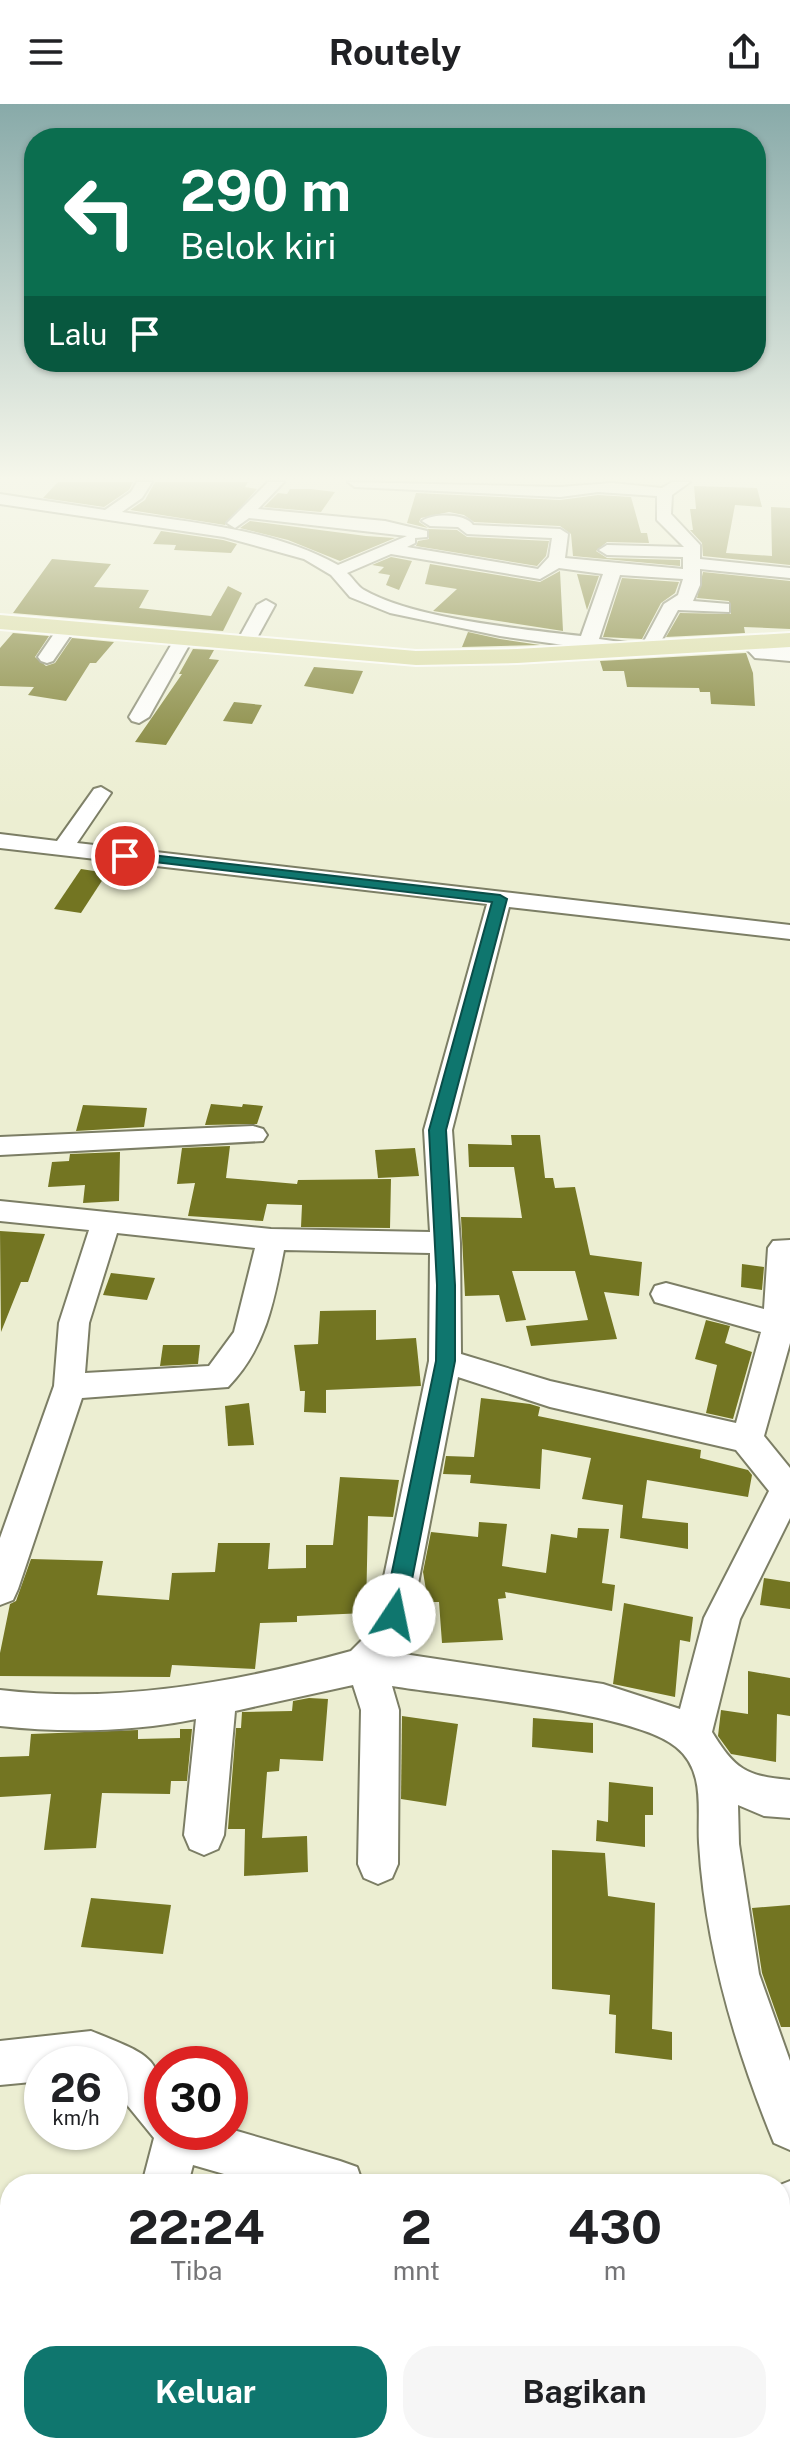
<!DOCTYPE html>
<html lang="id">
<head>
<meta charset="utf-8">
<style>
  body { margin:0; font-family:"Public Sans",sans-serif; background:#f6f6f6; color:#202124; height:100vh; display:flex; flex-direction:column; font-size:30px; white-space:nowrap }
  * { box-sizing:border-box; margin:0 }
  p { font-size:26px; color:#757577 }
  .icon { flex:none; width:44px; height:44px; fill:none; stroke:currentColor; stroke-width:2; stroke-linecap:round; stroke-linejoin:round }
  .map { position:relative; flex:1; overflow:hidden }
  .side { position:absolute; left:0px; top:2070px; width:790px; height:280px; display:flex; flex-direction:column; background:#fff; border-radius:32px 32px 0 0; box-shadow:0 2px 6px #0004 }
  .side>* { flex:none }
  .banner { position:absolute; left:24px; top:24px; width:742px; height:244px; border-radius:32px; box-shadow:0 2px 6px #0004; background:#0b6e4f; color:#fff; overflow:hidden }
  .speed { position:absolute; left:24px; top:1942px; display:flex; gap:16px; font-size:40px; font-weight:700; text-align:center }
  .speed>* { display:grid; place-content:center; width:104px; height:104px; border-radius:50%; background:#fff; box-shadow:0 2px 6px #0004; line-height:1 }
  .speed small { font-size:20px; font-weight:400 }
  .speed .limit { border:12px solid #d22; background:#fff; color:#111 }
  .pin { position:absolute; display:grid; place-items:center; width:68px; height:68px; color:#fff; margin:-34px; border:4px solid #fff; border-radius:50%; box-shadow:0 2px 8px #0007 }
  .me { position:absolute; width:88px; margin:-44px; rotate:11deg; stroke-linejoin:round; filter:drop-shadow(0 0 6px #0008) }
  .turn { display:flex; align-items:center; gap:28px; height:168px; padding:0 24px; font-size:36px }
  .turn .icon { width:104px; height:104px; stroke-width:2.5 }
  .turn b { display:block; font-size:56px; line-height:68px }
  .then { display:flex; align-items:center; height:76px; padding:0 24px; background:#0003; gap:16px; font-size:30px }
  .eta { display:flex; justify-content:space-evenly; align-items:center; height:136px; text-align:center }
  .eta b { font-size:48px; font-weight:700; line-height:56px }
  .action { display:flex; gap:16px; margin-top:auto; padding:16px 24px }
  .action a { flex:1; height:92px; border-radius:32px; background:#0f766e; color:#fff; font-size:32px; font-weight:700; line-height:92px; text-align:center }
  .action a+a { background:#f6f6f6; color:#202124 }
  header { display:flex; justify-content:space-between; align-items:center; height:104px; padding:0 24px; background:#fff; font-size:36px; font-weight:700 }
  .map>svg:first-child { display:block }
  .building { fill:#737522 }
  .lines { fill:none; stroke-linecap:round; stroke-linejoin:round }
  .minor-casing { stroke:#7c7e65; stroke-width:4 }
  .major-casing { stroke:#fff; stroke-width:4 }
  .minor { fill:#fff; fill-rule:evenodd }
  .major { fill:#d8da9f; fill-rule:evenodd }
  .route { fill:#0f766e; stroke:#0a4d48; stroke-width:2 }
</style>
</head>
<body>
<header><svg class="icon" aria-label="menu" viewBox="0 0 24 24"><path d="M4 6h16M4 12h16M4 18h16"/></svg>Routely<svg class="icon" aria-label="share" viewBox="0 0 24 24"><path d="M12 15V3M7 8l5-5 5 5M5 13v7h14v-7"/></svg></header>
<div class="map">
<svg width="790" height="2350" viewBox="0 0 790 2350">
  <rect width="100%" height="100%" fill="#eceed2"/>
  <!-- building -->
  <g class="building">
    <polygon points="58,378 133,378 129,386 104,403 43,394"/>
    <polygon points="155,378 248,378 245,383 257,385 225,421 130,406 145,396"/>
    <polygon points="694,382 757,384 762,403 735,401 726,449 772,452 771,403 790,404 790,461 703,452 702,439 690,426 693,426 690,405 696,405"/>
    <polygon points="290,385 311,385 335,388 321,408 264,403 278,389 287,390"/>
    <polygon points="416,389 560,396 598,391 631,393 641,429 647,429 649,439 607,438 596,447 607,454 680,456 680,462 573,452 571,430 560,422 474,418 464,411 449,408 421,414 419,418 428,424 407,419"/>
    <polygon points="250,417 366,432 395,434 340,457 288,436 240,424"/>
    <polygon points="428,425 457,426 467,433 549,437 546,452 537,462 416,442 418,437 429,435"/>
    <polygon points="161,427 223,436 237,440 231,449 174,446 176,441 153,440"/>
    <polygon points="391,453 412,457 399,486 386,481 390,471 378,469 384,463 372,461"/>
    <polygon points="52,455 111,460 94,483 149,486 139,504 211,512 228,482 242,489 223,527 13,509"/>
    <polygon points="430,460 540,478 560,467 563,527 433,507 457,485 425,480"/>
    <polygon points="703,468 790,477 790,525 744,523 745,529 666,533 680,509 731,510 729,497 697,494"/>
    <polygon points="577,470 599,472 587,506"/>
    <polygon points="622,474 679,478 675,489 661,499 642,535 603,533"/>
    <polygon points="468,528 500,535 540,541 462,543"/>
    <polygon points="13,529 49,532 35,553 46,562 55,559 72,534 114,538 96,559 90,559 66,597 28,591 34,583 0,582 0,544"/>
    <polygon points="193,545 214,546 209,555 219,556 166,641 135,638 182,570 179,570"/>
    <polygon points="746,549 753,569 755,602 711,600 710,588 700,588 699,584 627,583 624,567 603,567 600,557"/>
    <polygon points="314,563 363,567 353,590 304,582"/>
    <polygon points="234,598 262,601 252,620 223,617"/>
    <polygon points="81,765 107,769 81,809 54,805"/>
    <polygon points="211,1000 242,1003 243,1000 263,1002 257,1020 205,1021"/>
    <polygon points="83,1001 147,1004 144,1023 76,1027"/>
    <polygon points="511,1031 540,1031 545,1074 553,1074 555,1084 575,1083 590,1151 642,1158 639,1192 604,1188 617,1235 531,1242 526,1222 588,1216 575,1167 512,1167 526,1216 506,1218 499,1191 465,1192 461,1113 522,1114 514,1063 469,1063 468,1040 512,1041"/>
    <polygon points="230,1042 226,1074 297,1080 298,1076 391,1075 390,1124 301,1123 302,1101 267,1100 263,1117 188,1112 195,1079 177,1080 182,1044"/>
    <polygon points="415,1044 419,1072 378,1074 375,1046"/>
    <polygon points="120,1048 119,1097 83,1099 85,1081 48,1083 52,1058 69,1057 70,1050"/>
    <polygon points="0,1127 45,1130 28,1178 21,1178 1,1228"/>
    <polygon points="742,1160 764,1163 762,1186 741,1183"/>
    <polygon points="111,1169 155,1174 147,1196 103,1191"/>
    <polygon points="376,1206 376,1236 416,1234 421,1282 326,1286 326,1309 304,1308 305,1287 300,1287 294,1241 318,1240 320,1207"/>
    <polygon points="706,1216 730,1222 725,1239 752,1248 733,1315 706,1309 717,1261 695,1255"/>
    <polygon points="163,1241 200,1241 198,1260 160,1262"/>
    <polygon points="481,1294 530,1300 540,1303 538,1312 701,1346 700,1354 748,1366 752,1371 748,1393 647,1376 642,1414 688,1419 688,1445 620,1434 623,1401 582,1395 591,1354 542,1345 540,1385 470,1379 471,1371 443,1370 446,1352 474,1353"/>
    <polygon points="249,1299 254,1341 228,1342 225,1302"/>
    <polygon points="340,1373 399,1376 393,1413 368,1412 366,1509 297,1512 297,1518 260,1519 255,1565 172,1561 170,1573 0,1572 0,1549 10,1500 16,1497 31,1455 103,1457 97,1491 169,1496 172,1469 215,1468 218,1439 270,1439 268,1465 306,1464 306,1441 333,1441"/>
    <polygon points="479,1418 507,1420 502,1462 546,1469 551,1430 577,1434 578,1424 609,1425 602,1479 615,1481 612,1507 505,1488 506,1494 498,1495 503,1536 442,1539 439,1498 428,1498 423,1468 431,1428 478,1433"/>
    <polygon points="764,1474 790,1478 790,1505 760,1501"/>
    <polygon points="624,1499 693,1513 690,1538 680,1536 675,1593 613,1580"/>
    <polygon points="748,1567 790,1574 790,1612 777,1610 776,1658 731,1650 718,1632 721,1606 748,1610"/>
    <polygon points="309,1594 328,1595 323,1657 280,1655 279,1667 267,1668 262,1734 307,1732 308,1768 244,1772 245,1725 228,1725 236,1624 241,1624 242,1608 292,1607 293,1597"/>
    <polygon points="402,1612 458,1620 446,1702 401,1695"/>
    <polygon points="533,1614 593,1619 593,1649 532,1643"/>
    <polygon points="180,1625 192,1625 187,1677 171,1677 170,1690 102,1689 96,1744 44,1746 51,1690 0,1693 0,1653 29,1652 31,1630 138,1626 138,1635 180,1634"/>
    <polygon points="609,1678 653,1683 653,1711 645,1711 645,1743 596,1737 597,1716 608,1718"/>
    <polygon points="552,1746 605,1749 608,1792 655,1799 652,1925 672,1928 672,1956 615,1949 616,1911 609,1910 610,1891 552,1885"/>
    <polygon points="91,1794 171,1801 163,1850 81,1843"/>
    <polygon points="790,1801 790,1923 781,1923 762,1869 752,1804"/>
  </g>
  <g class="lines">
    <!-- minor casing -->
    <g class="minor-casing">
      <g id="minor">
        <path d="M137 378H152L142 394 122 408C194 419 273 425 338 461L407 432 249 414 235 424 227 419 268 378H284L258 405 385 417 427 427V433L415 434V439L407 443 538 465 549 453 552 434 467 430 458 423 430 422 422 417C432 409 466 409 473 421L560 425 568 430 565 454 683 465V453L607 451 599 446 607 441 684 443 657 416V392L598 388 560 393 355 383 348 378 560 383 612 379 662 384 672 378H690L672 391 671 410 700 441V455L790 464V474L700 465V481L693 497 729 500V508L678 506 655 548 636 550 595 545 591 552 585 553 576 548 578 543 500 532 390 509 350 493 331 471 304 455 224 433 0 400V390L105 406 131 388ZM391 450 540 475 559 464 603 470 581 532C523 525 414 515 364 486 358 483 353 474 347 469ZM620 471 683 475 678 491 664 500 642 541 599 535Z"/>
        <polygon points="266,496 275,501 253,541 250,545 238,545 235,541 257,501"/>
        <polygon points="66,520 75,525 53,557 47,559 41,557 38,553 60,521"/>
        <polygon points="183,531 192,536 149,613 139,619 132,617 129,613 174,536"/>
        <polygon points="749,533 766,545 790,545 790,557 755,554 740,538"/>
        <path d="M101 683 111 689 77 739 790 821V835L509 803 452 1026 460 1139 461 1250 550 1277 736 1319 761 1228 655 1198 651 1190 655 1182 666 1179 764 1205 768 1144 773 1137 790 1136V1239L764 1332 790 1364V1414L740 1515 712 1628C735 1665 745 1672 790 1676V1714L764 1712 738 1701 739 1740 759 1870 790 1957V2046L774 2039C735 1944 705 1842 699 1739 697 1706 706 1667 676 1643 635 1608 452 1592 392 1582L399 1606 398 1760 392 1774 378 1780 364 1774 358 1760 361 1606 353 1581 235 1607 224 1731 218 1745 204 1751 190 1745 184 1731 196 1615C134 1628 62 1629 0 1622V1586C117 1600 238 1578 351 1547L369 1529 376 1511 429 1257 430 1149 284 1146C274 1197 266 1244 228 1283L82 1294 18 1485 13 1496 0 1501V1434L54 1282 59 1219 89 1126 0 1117V1097L271 1125 430 1128 424 1026 487 800 0 744V730L57 737 94 685ZM117 1129 255 1144 234 1228 209 1262 85 1269 89 1219ZM458 1273 550 1303 736 1346 769 1387 704 1514 680 1605 603 1580 397 1549 412 1511Z"/>
        <polygon points="253,1022 263,1025 267,1031 263,1037 0,1051 0,1033"/>
        <path d="M91 1927C160 1955 162 1953 162 2028H230V2025L340 2057 357 2063 363 2080H259L193 2061 188 2080H142L154 2034 110 1980V1960H42V1977L0 1981V1937Z"/>
        <polygon points="790,2077 790,2152 780,2156 780,2081"/>
        <polygon points="0,2197 10,2201 10,2257 0,2253"/>
        <polygon points="622,2340 674,2340 672,2350 620,2350"/>
      </g>
    </g>
    <!-- major casing -->
    <g class="major-casing">
      <polygon id="major" points="0,511 416,547 517,545 790,529 790,543 517,559 416,561 0,525"/>
    </g>
    <!-- minor -->
    <use href="#minor" class="minor"/>
    <!-- major -->
    <use href="#major" class="major"/>
  </g>
  <!-- sky -->
  <linearGradient id="sky" x2="0" y2="1"><stop stop-color="#88aaa9"/><stop offset="0.53" stop-color="#f6f7eb"/><stop offset="1" stop-color="#f6f7eb" stop-opacity="0"/></linearGradient>
  <rect width="790" height="707" fill="url(#sky)"/>
  <!-- route -->
  <polygon class="route" points="125,748 500,791 507,795 446,1026 455,1181 455,1257 405,1511 402,1518 394,1521 386,1518 383,1511 436,1257 437,1181 429,1026 492,798 121,754 119,752"/>
</svg>
<div class="speed"><div>26<small>km/h</small></div><div class="limit">30</div></div>
<div class="pin" style="left:125px;top:752px;background:#d93025"><svg class="icon" aria-label="arrive" viewBox="0 0 24 24"><path d="M6 21V4h12l-3 4 3 4H6"/></svg></div>
<svg class="me" style="left:394px;top:1511px" viewBox="-20 -20 40 40"><circle r="19" fill="#fff"/><path d="M0-13L10 11 0 6-10 11z" fill="#0f766e"/></svg>
<div class="banner">
<div class="turn"><svg class="icon" aria-label="left" viewBox="0 0 24 24"><path d="M17 20v-9H6M10 6l-5 5 5 5"/></svg><div><b>290 m</b>Belok kiri</div></div>
<div class="then">Lalu<svg class="icon" aria-label="arrive" viewBox="0 0 24 24"><path d="M6 21V4h12l-3 4 3 4H6"/></svg></div>
</div>
<section class="side">
<div class="eta">
<div><b>22:24</b><p>Tiba</p></div>
<div><b>2</b><p>mnt</p></div>
<div><b>430</b><p>m</p></div>
</div>
<div class="action"><a>Keluar</a><a>Bagikan</a></div>
</section>
</div>
</body>
</html>
